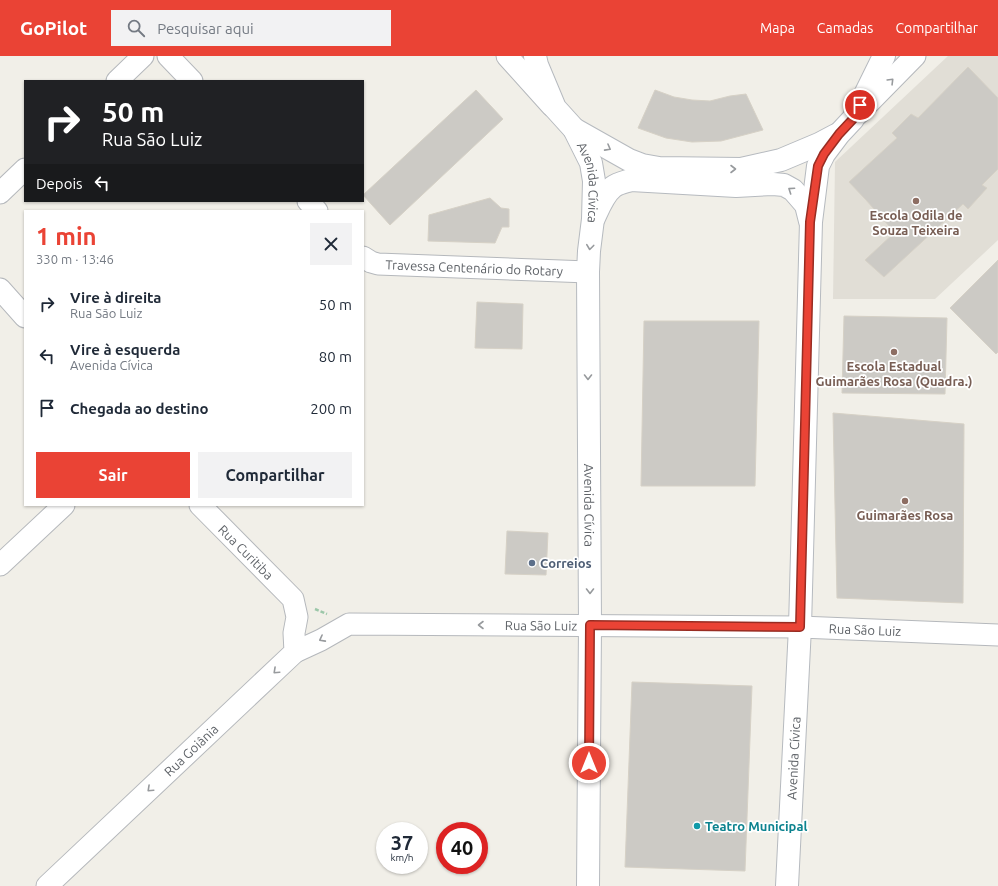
<!DOCTYPE html>
<html lang="pt">
<head>
<meta charset="utf-8">
<style>
  body { margin:0; font-family:Ubuntu,sans-serif; background:#f2f2f3; color:#1f2937; height:100vh; display:flex; flex-direction:column; font-size:15px; white-space:nowrap }
  * { box-sizing:border-box; margin:0 }
  p { font-size:13px; color:#747a83 }
  .icon { flex:none; width:22px; height:22px; fill:none; stroke:currentColor; stroke-width:2; stroke-linecap:round; stroke-linejoin:round }
  .map { position:relative; flex:1; overflow:hidden }
  .panel { position:absolute; left:24px; top:154px; width:340px; height:296px; display:flex; flex-direction:column; background:#fff; border-radius:0px; box-shadow:0 1px 3px #0004 }
  .panel>* { flex:none }
  .hud { position:absolute; left:24px; top:24px; width:340px; height:122px; border-radius:0px; box-shadow:0 1px 3px #0004; background:#202124; color:#fff; overflow:hidden }
  .speed { position:absolute; left:376px; top:766px; display:flex; gap:8px; font-size:20px; font-weight:700; text-align:center }
  .speed>* { display:grid; place-content:center; width:52px; height:52px; border-radius:50%; background:#fff; box-shadow:0 1px 3px #0004; line-height:1 }
  .speed small { font-size:10px; font-weight:400 }
  .speed .limit { border:6px solid #d22; background:#fff; color:#111 }
  .pin { position:absolute; display:grid; place-items:center; width:34px; height:34px; color:#fff; margin:-17px; border:2px solid #fff; border-radius:50%; box-shadow:0 1px 4px #0007 }
  .me { position:absolute; width:44px; margin:-22px; rotate:0deg; stroke-linejoin:round; filter:drop-shadow(0 0 3px #0008) }
  .turn { display:flex; align-items:center; gap:14px; height:84px; padding:0 12px; font-size:18px }
  .turn .icon { width:52px; height:52px; stroke-width:2.5 }
  .turn b { display:block; font-size:28px; line-height:34px }
  .then { display:flex; align-items:center; height:38px; padding:0 12px; background:#0003; gap:8px; font-size:15px }
  .round { display:grid; place-items:center; flex:none; width:42px; height:42px; border-radius:0px; background:#f2f2f3 }
  .head { display:flex; align-items:center; justify-content:space-between; height:68px; padding:0 12px }
  h1 { font-size:24px; font-weight:700; line-height:30px; color:#ea4335 }
  .cta { display:flex; gap:8px; margin-top:auto; padding:8px 12px }
  .cta a { flex:1; height:46px; border-radius:0px; background:#ea4335; color:#fff; font-size:16px; font-weight:700; line-height:46px; text-align:center }
  .cta a+a { background:#f2f2f3; color:#1f2937 }
  ul { padding:0; list-style:none }
  li { display:flex; align-items:center; gap:12px; height:52px; padding:0 12px }
  li div { flex:1 }
  li b { display:block; font-size:15px }
  li em { font-style:normal }
  header { display:flex; align-items:center; gap:24px; box-sizing:border-box; height:56px; padding:0 20px; background:#ea4335; color:#fff }
  header strong { font-size:19px }
  nav { display:flex; gap:22px; margin-inline-start:auto; font-size:14px }
  .search { width:280px; height:36px; background:#f2f2f3; display:flex; align-items:center; gap:10px; box-sizing:border-box; padding:0 14px; border-radius:0px; color:#747a83; font-size:15px }
  .map>svg:first-child { display:block }
  .education { fill:#e1ded6 }
  .building { fill:#cccac5; stroke:#d6d1c6 }
  .lines { fill:none; stroke-linecap:round; stroke-linejoin:round }
  .street-casing { stroke:#b5b8bc; stroke-width:23 }
  .secondary-casing { stroke:#b6babf; stroke-width:24 }
  .path { stroke:#9cc7a9; stroke-width:2.5; stroke-dasharray:4 2; stroke-linecap:butt }
  .street { stroke:#fff; stroke-width:21 }
  .secondary { stroke:#fff; stroke-width:22 }
  .oneway { stroke:#979a9d }
  .route-casing { stroke:#982c22; stroke-width:10 }
  .route { stroke:#ea4335; stroke-width:7 }
  .education-dot { fill:#8d6e63; stroke:#fff; stroke-width:1.5 }
  .service-dot { fill:#5c6f8a; stroke:#fff; stroke-width:1.5 }
  .culture-dot { fill:#0f9aa8; stroke:#fff; stroke-width:1.5 }
  .labels { text-anchor:middle; dominant-baseline:central; stroke-width:3.5; stroke-linejoin:round; paint-order:stroke }
  .street-label { font-size:13px; fill:#5f6368; stroke:#fff }
  .education-label { font-size:13px; font-weight:bold; fill:#785e54; stroke:#fff }
  .service-label { font-size:13px; font-weight:bold; fill:#4e5e75; stroke:#fff; text-anchor:start }
  .culture-label { font-size:13px; font-weight:bold; fill:#0d838f; stroke:#fff; text-anchor:start }
</style>
</head>
<body>
<header>
<strong>GoPilot</strong>
<div class="search"><svg class="icon" aria-label="search" viewBox="0 0 24 24"><circle cx="10" cy="10" r="6"/><path d="M15 15l6 6"/></svg>Pesquisar aqui</div>
<nav><a>Mapa</a><a>Camadas</a><a>Compartilhar</a></nav>
</header>
<div class="map">
<svg width="998" height="830" viewBox="0 0 998 830">
  <rect width="100%" height="100%" fill="#f1efe8"/>
  <!-- education -->
  <polygon class="education" points="948,0 998,0 998,184 935,243 833,243 835,106"/>
  <!-- building -->
  <g class="building">
    <polygon points="968,11 998,42 998,113 982,129 987,132 968,153 963,148 884,221 865,204 894,177 889,170 866,144 849,126 897,82 892,77 911,58 918,62"/>
    <polygon points="476,34 503,63 390,169 363,139"/>
    <polygon points="655,34 674,41 692,44 710,45 730,40 746,38 763,74 721,85 692,86 666,82 638,72"/>
    <polygon points="490,142 501,152 509,153 509,171 502,171 495,187 428,185 429,159"/>
    <polygon points="998,204 998,296 996,298 950,252"/>
    <polygon points="477,246 523,248 522,293 475,292"/>
    <polygon points="844,260 947,262 945,338 842,337"/>
    <polygon points="644,265 759,265 755,430 641,430"/>
    <polygon points="833,357 964,368 963,547 837,542"/>
    <polygon points="507,475 548,477 546,519 505,518"/>
    <polygon points="632,626 752,630 745,815 625,811"/>
  </g>
  <g class="lines">
    <!-- street casing -->
    <g class="street-casing">
      <g id="street">
        <polyline points="168,0 192,25"/>
        <polyline points="507,0 552,50"/>
        <polyline points="117,25 143,0"/>
        <polyline points="858,58 915,0"/>
        <polyline points="0,137 25,113"/>
        <polyline points="308,145 317,155"/>
        <path id="s1" d="M363 201 371 206 378 208 588 216"/>
        <polyline points="0,233 25,261"/>
        <polyline points="0,509 64,449"/>
        <path id="s2" d="M295 596 321 584 349 568 800 571 998 579"/>
        <path id="s3" d="M47 830 295 596 294 577 297 561 293 543 200 449"/>
      </g>
    </g>
    <!-- secondary casing -->
    <g class="secondary-casing">
      <g id="secondary">
        <path id="s4" d="M535 0 537 9 555 52 574 73 591 107 594 125 593 163 589 195 588 216 590 569 588 830"/>
        <polyline points="574,73 629,104 642,109 659,112 741,113 781,104 819,88 836,79"/>
        <path d="M594 162C599 151 604 138 613 131 618 127 625 126 631 124L736 130 773 128 784 129 793 134 806 149 810 165"/>
        <path id="s5" d="M787 830 800 571 811 166 818 110 824 98 839 78 853 63 884 0"/>
      </g>
    </g>
    <!-- path -->
    <polyline class="path" points="315,553 327,558"/>
    <!-- street -->
    <use href="#street" class="street"/>
    <!-- secondary -->
    <use href="#secondary" class="secondary"/>
  </g>
  <!-- one-way arrows -->
  <defs><path id="oneway-chevron" d="M-2-3.5L2.5 0L-2 3.5" fill="none" stroke-width="1.6" stroke-linecap="round" stroke-linejoin="round"/></defs>
  <g class="oneway">
    <use href="#oneway-chevron" transform="translate(891 25) rotate(-45)"/>
    <use href="#oneway-chevron" transform="translate(608 92) rotate(29)"/>
    <use href="#oneway-chevron" transform="translate(733 113)"/>
    <use href="#oneway-chevron" transform="translate(791 134) rotate(-146)"/>
    <use href="#oneway-chevron" transform="translate(590 191) rotate(97)"/>
    <use href="#oneway-chevron" transform="translate(588 321) rotate(90)"/>
    <use href="#oneway-chevron" transform="translate(590 535) rotate(90)"/>
    <use href="#oneway-chevron" transform="translate(481 569) rotate(-180)"/>
    <use href="#oneway-chevron" transform="translate(322 583) rotate(152)"/>
    <use href="#oneway-chevron" transform="translate(276 615) rotate(137)"/>
    <use href="#oneway-chevron" transform="translate(150 733) rotate(137)"/>
  </g>
  <g class="lines">
    <!-- route casing -->
    <g class="route-casing">
      <polyline id="route" points="589,707 590,569 800,571 810,166 818,110 824,98 839,78 853,63 860,49"/>
    </g>
    <!-- route -->
    <use href="#route" class="route"/>
  </g>
  <!-- markers -->
  <g class="education-dot">
    <circle cx="916" cy="145" r="4"/>
    <circle cx="894" cy="296" r="4"/>
    <circle cx="905" cy="445" r="4"/>
  </g>
  <circle class="service-dot" cx="532" cy="507" r="4"/>
  <circle class="culture-dot" cx="697" cy="770" r="4"/>
  <g class="labels">
    <!-- street labels -->
    <g class="street-label">
      <text stroke="none"><textPath href="#s4" startOffset="141">Avenida Cívica</textPath></text>
      <text stroke="none"><textPath href="#s1" startOffset="113">Travessa Centenário do Rotary</textPath></text>
      <text stroke="none"><textPath href="#s4" startOffset="465">Avenida Cívica</textPath></text>
      <text transform="translate(246 496) rotate(45)">Rua Curitiba</text>
      <text stroke="none"><textPath href="#s2" startOffset="253">Rua São Luiz</textPath></text>
      <text stroke="none"><textPath href="#s2" startOffset="577">Rua São Luiz</textPath></text>
      <text stroke="none"><textPath href="#s3" startOffset="198">Rua Goiânia</textPath></text>
      <text stroke="none"><textPath href="#s5" startOffset="128">Avenida Cívica</textPath></text>
    </g>
    <!-- education labels -->
    <g class="education-label">
      <text x="916" y="159">Escola Odila de<tspan x="916" dy="15">Souza Teixeira</tspan></text>
      <text x="894" y="310">Escola Estadual<tspan x="894" dy="15">Guimarães Rosa (Quadra.)</tspan></text>
      <text x="905" y="459">Guimarães Rosa</text>
    </g>
    <!-- service labels -->
    <g class="service-label">
      <text x="540" y="507">Correios</text>
    </g>
    <!-- culture labels -->
    <g class="culture-label">
      <text x="705" y="770">Teatro Municipal</text>
    </g>
  </g>
</svg>
<div class="speed"><div>37<small>km/h</small></div><div class="limit">40</div></div>
<div class="pin" style="left:860px;top:49px;background:#d93025"><svg class="icon" aria-label="arrive" viewBox="0 0 24 24"><path d="M6 21V4h12l-3 4 3 4H6"/></svg></div>
<svg class="me" style="left:589px;top:707px" viewBox="-20 -20 40 40"><circle r="17" fill="#ea4335" stroke="#fff" stroke-width="3"/><path d="M0-11L8 9 0 5-8 9z" fill="#fff"/></svg>
<div class="hud">
<div class="turn"><svg class="icon" aria-label="right" viewBox="0 0 24 24"><path d="M7 20v-9h11M14 6l5 5-5 5"/></svg><div><b>50 m</b>Rua São Luiz</div></div>
<div class="then">Depois<svg class="icon" aria-label="left" viewBox="0 0 24 24"><path d="M17 20v-9H6M10 6l-5 5 5 5"/></svg></div>
</div>
<section class="panel">
<div class="head"><div><h1>1 min</h1><p>330 m · 13:46</p></div><a class="round"><svg class="icon" aria-label="close" viewBox="0 0 24 24"><path d="M6 6l12 12M18 6L6 18"/></svg></a></div>
<ul>
<li><svg class="icon" aria-label="right" viewBox="0 0 24 24"><path d="M7 20v-9h11M14 6l5 5-5 5"/></svg><div><b>Vire à direita</b><p>Rua São Luiz</p></div><em>50 m</em></li>
<li><svg class="icon" aria-label="left" viewBox="0 0 24 24"><path d="M17 20v-9H6M10 6l-5 5 5 5"/></svg><div><b>Vire à esquerda</b><p>Avenida Cívica</p></div><em>80 m</em></li>
<li><svg class="icon" aria-label="arrive" viewBox="0 0 24 24"><path d="M6 21V4h12l-3 4 3 4H6"/></svg><div><b>Chegada ao destino</b></div><em>200 m</em></li>
</ul>
<div class="cta"><a>Sair</a><a>Compartilhar</a></div>
</section>
</div>
</body>
</html>
